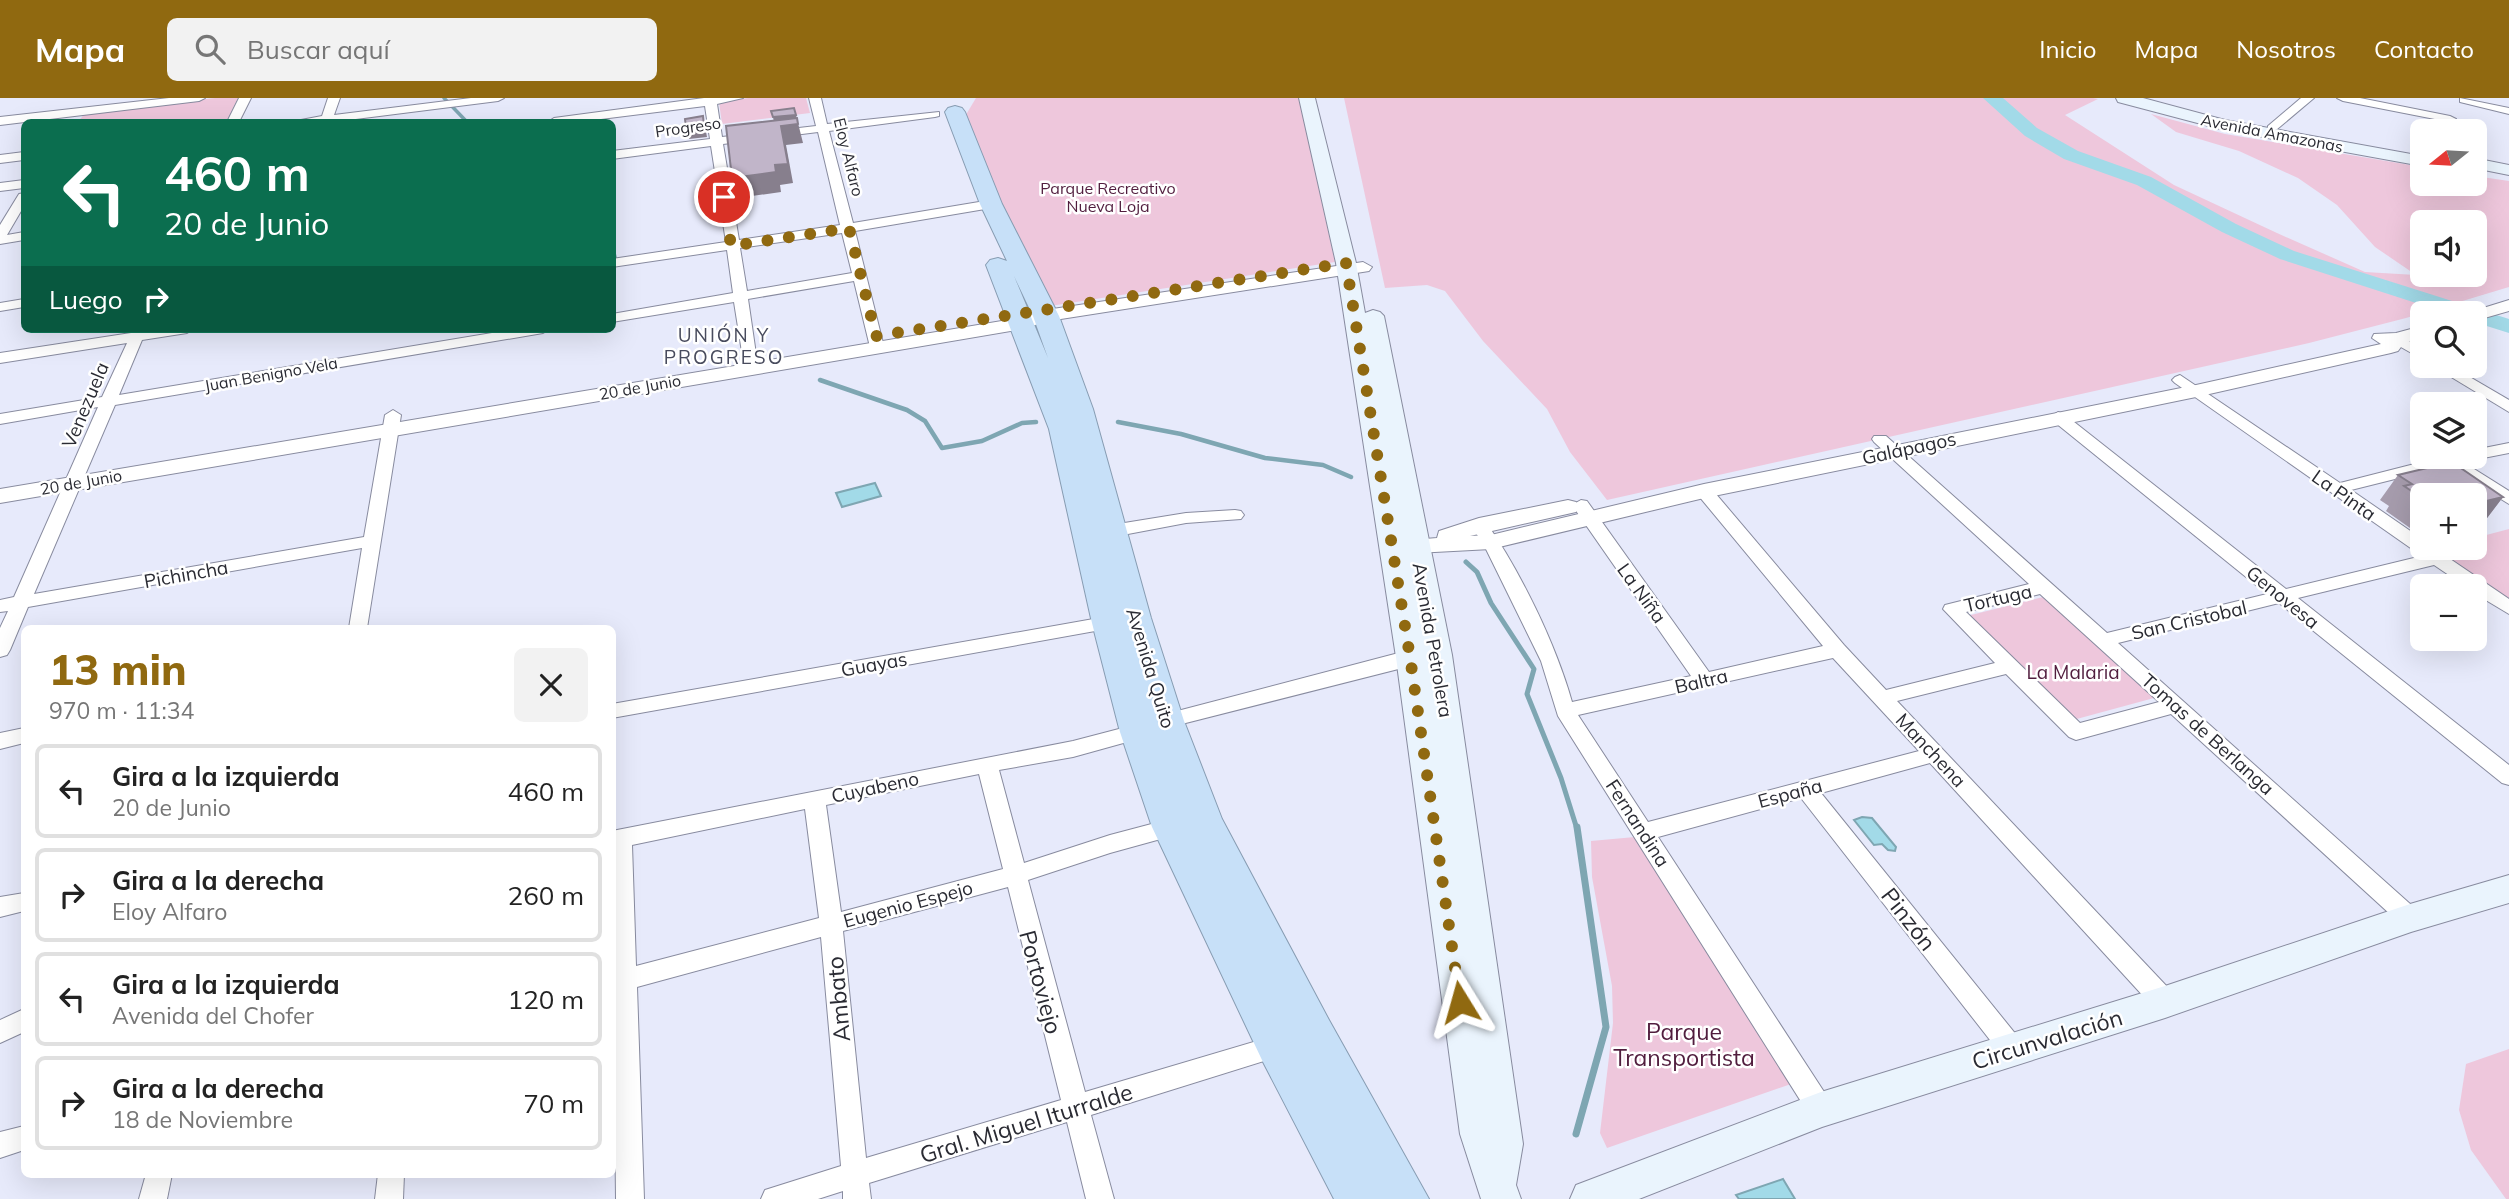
<!DOCTYPE html>
<html lang="es">
<head>
<meta charset="utf-8">
<style>
  body { margin:0; font-family:Mulish,sans-serif; background:#f2f2f2; color:#222; height:100vh; display:flex; flex-direction:column; font-size:26px; white-space:nowrap }
  * { box-sizing:border-box; margin:0 }
  p { font-size:23px; color:#767676 }
  .icon { flex:none; width:38px; height:38px; fill:none; stroke:currentColor; stroke-width:2; stroke-linecap:round; stroke-linejoin:round }
  .map { position:relative; flex:1; overflow:hidden }
  .side { position:absolute; left:21px; top:527px; width:595px; height:553px; display:flex; flex-direction:column; background:#fff; border-radius:10px; box-shadow:0 7px 28px #0002 }
  .side>* { flex:none }
  .guide { position:absolute; left:21px; top:21px; width:595px; height:214px; border-radius:10px; box-shadow:0 7px 28px #0002; background:#0b6e4f; color:#fff; overflow:hidden }
  .needle { width:46px; rotate:252deg }
  .tools { position:absolute; left:2410px; top:21px; display:grid; gap:14px }
  .tools a { display:grid; place-items:center; width:77px; height:77px; border-radius:10px; background:#fff; box-shadow:0 7px 28px #0002; font-size:35px }
  .pin { position:absolute; display:grid; place-items:center; width:60px; height:60px; color:#fff; margin:-30px; border:4px solid #fff; border-radius:50%; box-shadow:0 2px 7px #0007 }
  .me { position:absolute; width:77px; margin:-38px; rotate:352deg; stroke-linejoin:round; filter:drop-shadow(0 0 5px #0008) }
  .turn { display:flex; align-items:center; gap:24px; height:147px; padding:0 28px; font-size:32px }
  .turn .icon { width:91px; height:91px; stroke-width:2.5 }
  .turn b { display:block; font-size:49px; line-height:60px }
  .then { display:flex; align-items:center; height:66px; padding:0 28px; background:#0003; gap:14px; font-size:26px }
  .round { display:grid; place-items:center; flex:none; width:74px; height:74px; border-radius:10px; background:#f2f2f2 }
  .summary { display:flex; align-items:center; justify-content:space-between; height:119px; padding:0 28px }
  h1 { font-size:42px; font-weight:800; line-height:52px; color:#906910 }
  ul { padding:0; list-style:none }
  li { display:flex; align-items:center; gap:21px; height:94px; margin:0 14px 10px; padding:0 14px; border:4px solid #e0e0e0; border-radius:10px }
  li div { flex:1 }
  li b { display:block; font-size:26px }
  li em { font-style:normal }
  header { display:flex; align-items:center; gap:42px; box-sizing:border-box; height:98px; padding:0 35px; background:#906910; color:#fff }
  header strong { font-size:33px }
  nav { display:flex; gap:38px; margin-inline-start:auto; font-size:24px }
  .search { width:490px; height:63px; background:#f2f2f2; display:flex; align-items:center; gap:18px; box-sizing:border-box; padding:0 24px; border-radius:10px; color:#767676; font-size:26px }
  .map>svg:first-child { display:block }
  .green { fill:#eec7dc; fill-rule:evenodd }
  .water { fill:#a2dae8; stroke:#7ea6b2; stroke-width:2 }
  .lines { fill:none; stroke-linecap:round; stroke-linejoin:round }
  .stream-far3 { stroke:#7ea6b2; stroke-width:3.5 }
  .stream-far2 { stroke:#7ea6b2; stroke-width:4.5 }
  .stream-far1 { stroke:#7ea6b2; stroke-width:5 }
  .stream { stroke:#7ea6b2; stroke-width:7 }
  .river { fill:#a2dae8; fill-rule:evenodd }
  .minor-casing { stroke:#888b9f; stroke-width:2 }
  .tertiary-casing { stroke:#888b9f; stroke-width:2 }
  .secondary-casing { stroke:#888b9f; stroke-width:2 }
  .trunk-casing { stroke:#879cb2; stroke-width:2 }
  .minor { fill:#fff; fill-rule:evenodd }
  .tertiary { fill:#fff; fill-rule:evenodd }
  .secondary { fill:#eaf4fd; fill-rule:evenodd }
  .trunk { fill:#c7e0f8; fill-rule:evenodd }
  .wall { fill:#a69cad }
  .shaded-wall { fill:#877f8d }
  .building { fill:#c1b5c9; stroke:#877f8d; stroke-width:2 }
  .route { stroke:#906910; stroke-width:12; stroke-dasharray:0 21.6 }
  .labels { text-anchor:middle; dominant-baseline:central; stroke-width:5; stroke-linejoin:round; paint-order:stroke }
  .far-street-label { font-size:16px; fill:#2a2b33; stroke:#fff }
  .far-park-label { font-size:16px; fill:#511d3e; stroke:#fff }
  .far-quarter-label { font-size:19px; letter-spacing:2px; fill:#484b5d; stroke:#fff }
  .street-label { font-size:19px; fill:#2a2b33; stroke:#fff }
  .park-label { font-size:19px; fill:#511d3e; stroke:#fff }
  .near-street-label { font-size:23px; fill:#2a2b33; stroke:#fff }
  .near-park-label { font-size:23px; fill:#511d3e; stroke:#fff }
</style>
</head>
<body>
<header>
<strong>Mapa</strong>
<div class="search"><svg class="icon" aria-label="search" viewBox="0 0 24 24"><circle cx="10" cy="10" r="6"/><path d="M15 15l6 6"/></svg>Buscar aquí</div>
<nav><a>Inicio</a><a>Mapa</a><a>Nosotros</a><a>Contacto</a></nav>
</header>
<div class="map">
<svg width="2509" height="1101" viewBox="0 0 2509 1101">
  <rect width="100%" height="100%" fill="#e7eafb"/>
  <!-- green -->
  <g class="green">
    <polygon points="215,0 238,0 226,24 78,24 85,15"/>
    <polygon points="748,0 806,0 810,15 722,26 719,4"/>
    <polygon points="976,0 1299,0 1335,164 1050,208 965,26 964,20"/>
    <path d="M1344 0H2093L2098 1 2065 17 2174 87 2277 135 2365 174 2416 177 2375 149 2337 107 2298 80 2239 53 2176 34 2151 16 2225 36 2422 69V86H2474L2475 78 2509 83V189L2406 220 2309 245 1607 402 1570 354 1547 311 1483 243 1445 193 1427 187 1385 190ZM2422 124H2474V177H2422Z"/>
    <polygon points="2509,431 2509,505 2430,451 2474,450 2475,440"/>
    <polygon points="2043,499 2154,600 2073,622 1967,518"/>
    <polygon points="1635,739 1794,985 1607,1050 1600,1035 1613,925 1612,888 1592,779 1591,743"/>
    <polygon points="2509,951 2509,1101 2506,1101 2471,1052 2459,1012 2466,966"/>
  </g>
  <!-- water -->
  <g class="water">
    <polygon points="875,385 881,398 842,409 836,395"/>
    <polygon points="1862,719 1872,720 1896,749 1895,753 1888,752 1882,746 1874,747 1854,722"/>
    <polygon points="1783,1081 1795,1101 1739,1101 1736,1097"/>
  </g>
  <g class="lines">
    <!-- stream-far3 -->
    <g class="stream-far3">
      <polyline points="444,0 467,24"/>
      <polyline points="612,147 615,159"/>
    </g>
    <!-- stream-far2 -->
    <g class="stream-far2">
      <polyline points="820,282 907,312 925,323 942,350 982,343 1022,325 1036,324"/>
      <polyline points="1118,324 1181,336 1265,360 1323,367 1351,379"/>
    </g>
    <!-- stream-far1 -->
    <polyline class="stream-far1" points="1466,464 1477,474 1491,505 1534,571 1527,596 1561,680 1577,731"/>
    <!-- stream -->
    <polyline class="stream" points="1576,1036 1606,929 1577,729"/>
    <!-- river -->
    <polygon class="river" points="1983,0 2003,0 2037,30 2078,53 2151,79 2236,126 2294,153 2509,221 2509,235 2474,224 2474,215 2447,215 2280,161 2222,134 2137,87 2064,61 2025,38"/>
    <!-- minor casing -->
    <g class="minor-casing">
      <g id="minor">
        <polygon points="169,0 205,0 199,3 0,27 0,19"/>
        <polygon points="239,0 251,0 239,24 227,24"/>
        <polygon points="328,0 340,0 334,17 471,0 504,0 498,3 332,24 299,24 301,22 322,18"/>
        <path d="M704 0H743L717 6 722 39 816 28 809 0H821L827 26 939 14V18L935 19 829 33 853 125 991 102 997 106 991 110 855 133 884 249 882 252H872L870 249 854 183 748 201 758 270 750 275 745 273 734 204 612 224V216L733 195 727 152 612 169V161L726 144 711 48 612 61V53L710 41 705 8 577 24H548L554 20ZM818 34 840 127 739 142 723 46ZM842 135 852 175 747 193 740 150Z"/>
        <polygon points="2301,0 2314,0 2276,32 2268,32 2268,28"/>
        <polygon points="2337,0 2360,0 2450,18 2456,21 2450,24 2343,3"/>
        <polygon points="2460,0 2509,10 2509,16 2460,4"/>
        <polygon points="2422,52 2422,65 2416,61 2418,53"/>
        <polygon points="24,54 24,62 0,65 0,57"/>
        <polygon points="24,82 24,90 0,93 0,85"/>
        <polygon points="24,95 24,108 7,137 24,134 24,142 0,146 0,127 19,96"/>
        <polygon points="24,201 24,209 0,213 0,205"/>
        <polygon points="133,231 194,231 187,235 142,242 119,297 516,231 550,231 543,235 115,307 34,496 364,439 385,317 393,312 401,317 367,530 349,530 362,450 28,509 10,552 7,557 0,559 0,530 8,513 0,514 0,502 14,499 98,309 0,326 0,316 102,299 127,245 0,265 0,255 131,235"/>
        <polygon points="2397,237 2422,250 2422,261 2392,244 2390,241 2392,238"/>
        <polygon points="2433,268 2451,268 2509,302 2509,314"/>
        <path d="M2180 277 2340 385 2442 359H2474V352L2509 345V355L2463 364 2509 393V406L2447 368 2351 392 2422 441V450H2434L2509 501V516L2474 495V488H2465L2434 467 2298 500 2509 667V687L2502 685 2279 505 2118 545 2418 813 2422 820 2418 827 2410 830 2402 827 2171 616 2076 642 2069 639 2006 576 1897 603 2174 896 2177 904 2174 912 2165 915 2156 912 1930 665 1821 695 2022 944 2026 952 2022 960 2013 963 2004 960 1801 700 1658 739 1830 1003 1834 1012 1830 1021 1821 1024 1812 1021 1558 618 1541 563 1483 445 1470 427 1473 423H1485C1520 472 1556 547 1572 604L1691 578 1572 407 1581 402 1587 403 1709 574 1823 548 1698 397 1696 393 1698 389H1710L1844 547 1886 592 1995 565 1943 511 1945 507 2029 486 1874 344 1872 341 1874 338H1886L2107 535 2267 496 2052 322 2050 319 2058 314 2064 316 2286 491 2422 458 2175 285 2172 282 2175 279ZM2040 496 2159 604 2080 625 1966 514ZM1833 560 1919 653 1648 724 1578 617Z"/>
        <polygon points="1235,412 1241,413 1244,417 1241,421 1186,425 1112,439 1103,433 1112,427 1186,415"/>
        <polygon points="1116,517 1123,518 1125,523 1123,528 612,620 612,606"/>
        <polygon points="1423,551 1430,553 1433,558 1430,563 1166,630 1159,628 1156,623 1159,618 1166,616 1410,552"/>
        <path d="M1138 626 1145 629 1148 634 1145 639 1073 659 999 672 1024 765 1110 737 1178 719 1186 722 1189 728 1186 734 1110 755 1028 782 1085 994 1277 937 1286 940 1289 948 1286 956 1091 1017 1114 1101H1086L1067 1024 869 1085 871 1101H843V1093L818 1101H761L765 1092 841 1068 821 839 637 889 644 1101H616L612 733 1073 643ZM979 676 1003 771 841 814 826 707ZM805 711 819 820 636 868 632 747ZM1008 789 1061 1002 866 1060 843 833Z"/>
        <polygon points="24,630 24,645 0,651 0,635"/>
        <polygon points="24,795 24,813 0,819 0,799"/>
        <polygon points="24,911 24,934 0,945 0,922"/>
        <polygon points="24,1028 24,1052 0,1060 0,1034"/>
        <polygon points="146,1076 172,1076 167,1101 139,1101"/>
        <polygon points="378,1076 404,1076 403,1101 375,1101"/>
      </g>
    </g>
    <!-- tertiary casing -->
    <g class="tertiary-casing">
      <g id="tertiary">
        <polygon points="1363,164 1372,169 1369,173 1048,223 1022,231 0,405 0,391 1020,220 1046,212"/>
        <polygon points="2509,202 2509,213 2474,223 2474,215 2467,215"/>
        <polygon points="2422,228 2422,240 2404,245 2398,253 2391,255 2196,299 1704,400 1491,451 1397,456 1389,454 1386,449 1389,444 1437,440 1439,433 1479,420 1568,402 1576,404 1579,409 1576,414 1470,438 1491,437 1704,386 2196,287 2381,246 2372,240 2374,236 2396,235"/>
      </g>
    </g>
    <!-- secondary casing -->
    <g class="secondary-casing">
      <g id="secondary">
        <polygon points="1299,0 1315,0 1356,165 1365,215 1373,212 1380,214 1384,218 1452,557 1523,1046 1516,1087 1521,1101 1481,1101 1460,1036 1396,559 1336,165"/>
        <polygon points="2116,0 2143,0 2225,22 2422,58 2422,68 2224,32 2118,4"/>
        <polygon points="2474,60 2509,67 2509,77 2474,70"/>
        <polygon points="2509,777 2509,805 2411,834 2165,920 1822,1029 1639,1101 1570,1101 1576,1087 1821,994 2165,888 2410,806"/>
      </g>
    </g>
    <!-- trunk casing -->
    <g class="trunk-casing">
      <path id="trunk" d="M955 8 962 10 965 14 1002 106 1059 218 1093 311 1151 520 1184 623 1222 721 1329 922 1429 1101H1334L1262 962 1152 729 1120 634 1092 525 1049 331 986 167 990 162 998 160 1007 163 980 106 945 14 948 10ZM1014 178 1033 218 1048 260Z"/>
    </g>
    <!-- minor -->
    <use href="#minor" class="minor"/>
    <!-- tertiary -->
    <use href="#tertiary" class="tertiary"/>
    <!-- secondary -->
    <use href="#secondary" class="secondary"/>
    <!-- trunk -->
    <use href="#trunk" class="trunk"/>
  </g>
  <!-- wall -->
  <polygon class="wall" points="2452,364 2503,399 2484,424 2474,426 2474,397 2422,397 2422,435 2414,429 2410,430 2386,413 2389,408 2380,402 2398,377"/>
  <!-- shaded-wall -->
  <g class="shaded-wall">
    <polygon points="796,17 803,45 786,47 793,85 780,87 781,94 738,100 732,80 775,67 775,30 773,19"/>
    <polygon points="703,18 707,39 689,41 686,30"/>
    <polygon points="2503,399 2484,424 2474,426 2474,406"/>
    <polygon points="2422,414 2422,418 2414,429 2410,430"/>
  </g>
  <!-- building -->
  <g class="building">
    <polygon points="794,10 796,17 773,19 771,13"/>
    <polygon points="703,18 704,28 686,30 685,21"/>
    <polygon points="797,20 798,26 781,28 788,66 775,67 776,74 732,80 726,28"/>
    <polygon points="2452,364 2503,399 2474,406 2474,397 2422,397 2422,400 2404,388 2412,386 2398,377"/>
  </g>
  <g class="lines">
    <!-- route -->
    <polyline class="route" points="724,99 731,148 849,130 876,238 1346,165 1410,559 1460,904"/>
  </g>
  <g class="labels">
    <!-- far-street labels -->
    <g class="far-street-label">
      <text transform="translate(688 29) rotate(-8)">Progreso</text>
      <text transform="translate(2272 35) rotate(11)">Avenida Amazonas</text>
      <text transform="translate(849 59) rotate(76)">Eloy Alfaro</text>
      <text transform="translate(271 276) rotate(-10)">Juan Benigno Vela</text>
      <text transform="translate(640 289) rotate(-10)">20 de Junio</text>
      <text transform="translate(81 384) rotate(-10)">20 de Junio</text>
    </g>
    <!-- far-park labels -->
    <g class="far-park-label">
      <text x="1108" y="90">Parque Recreativo<tspan x="1108" dy="18">Nueva Loja</tspan></text>
    </g>
    <!-- far-quarter labels -->
    <g class="far-quarter-label">
      <text x="724" y="237">UNIÓN Y<tspan x="724" dy="22">PROGRESO</tspan></text>
    </g>
    <!-- street labels -->
    <g class="street-label">
      <text transform="translate(85 307) rotate(-67)">Venezuela</text>
      <text transform="translate(1909 350) rotate(-12)">Galápagos</text>
      <text transform="translate(2344 397) rotate(35)">La Pinta</text>
      <text transform="translate(186 476) rotate(-10)">Pichincha</text>
      <text transform="translate(1642 495) rotate(54)">La Niña</text>
      <text transform="translate(2283 499) rotate(39)">Genovesa</text>
      <text transform="translate(1998 500) rotate(-13)">Tortuga</text>
      <text transform="translate(2189 522) rotate(-13)">San Cristobal</text>
      <text transform="translate(1433 542) rotate(80)">Avenida Petrolera</text>
      <text transform="translate(874 566) rotate(-10)">Guayas</text>
      <text transform="translate(1151 570) rotate(73)">Avenida Quito</text>
      <text transform="translate(1701 583) rotate(-13)">Baltra</text>
      <text transform="translate(2208 636) rotate(42)">Tomas de Berlanga</text>
      <text transform="translate(1931 652) rotate(47)">Manchena</text>
      <text transform="translate(875 689) rotate(-12)">Cuyabeno</text>
      <text transform="translate(1790 695) rotate(-15)">España</text>
      <text transform="translate(1638 725) rotate(57)">Fernandina</text>
      <text transform="translate(908 806) rotate(-15)">Eugenio Espejo</text>
    </g>
    <!-- park labels -->
    <g class="park-label">
      <text x="2073" y="574">La Malaria</text>
    </g>
    <!-- near-street labels -->
    <g class="near-street-label">
      <text transform="translate(1909 821) rotate(52)">Pinzón</text>
      <text transform="translate(1041 884) rotate(75)">Portoviejo</text>
      <text transform="translate(838 901) rotate(-95)">Ambato</text>
      <text transform="translate(2047 941) rotate(-17)">Circunvalación</text>
      <text transform="translate(1026 1025) rotate(-17)">Gral. Miguel Iturralde</text>
    </g>
    <!-- near-park labels -->
    <g class="near-park-label">
      <text x="1684" y="933">Parque<tspan x="1684" dy="26">Transportista</tspan></text>
    </g>
  </g>
</svg>
<div class="tools">
<a><svg class="needle" viewBox="-14 -14 28 28"><path d="M0-13l5 13h-10z" fill="#e53935"/><path d="M0 13l5-13h-10z" fill="#767676"/></svg></a>
<a><svg class="icon" aria-label="sound" viewBox="0 0 24 24"><path d="M4 9h4l5-4v14l-5-4H4zM17 9q2 3 0 6"/></svg></a>
<a><svg class="icon" aria-label="search" viewBox="0 0 24 24"><circle cx="10" cy="10" r="6"/><path d="M15 15l6 6"/></svg></a>
<a><svg class="icon" aria-label="layers" viewBox="0 0 24 24"><path d="M12 4l9 5-9 5-9-5zM3 14l9 5 9-5"/></svg></a>
<a>+</a>
<a>−</a>
</div>
<div class="pin" style="left:724px;top:99px;background:#d93025"><svg class="icon" aria-label="arrive" viewBox="0 0 24 24"><path d="M6 21V4h12l-3 4 3 4H6"/></svg></div>
<svg class="me" style="left:1460px;top:904px" viewBox="-20 -20 40 40"><path d="M0-17L14 15 0 8-14 15z" fill="#906910" stroke="#fff" stroke-width="4"/></svg>
<div class="guide">
<div class="turn"><svg class="icon" aria-label="left" viewBox="0 0 24 24"><path d="M17 20v-9H6M10 6l-5 5 5 5"/></svg><div><b>460 m</b>20 de Junio</div></div>
<div class="then">Luego<svg class="icon" aria-label="right" viewBox="0 0 24 24"><path d="M7 20v-9h11M14 6l5 5-5 5"/></svg></div>
</div>
<section class="side">
<div class="summary"><div><h1>13 min</h1><p>970 m · 11:34</p></div><a class="round"><svg class="icon" aria-label="close" viewBox="0 0 24 24"><path d="M6 6l12 12M18 6L6 18"/></svg></a></div>
<ul>
<li><svg class="icon" aria-label="left" viewBox="0 0 24 24"><path d="M17 20v-9H6M10 6l-5 5 5 5"/></svg><div><b>Gira a la izquierda</b><p>20 de Junio</p></div><em>460 m</em></li>
<li><svg class="icon" aria-label="right" viewBox="0 0 24 24"><path d="M7 20v-9h11M14 6l5 5-5 5"/></svg><div><b>Gira a la derecha</b><p>Eloy Alfaro</p></div><em>260 m</em></li>
<li><svg class="icon" aria-label="left" viewBox="0 0 24 24"><path d="M17 20v-9H6M10 6l-5 5 5 5"/></svg><div><b>Gira a la izquierda</b><p>Avenida del Chofer</p></div><em>120 m</em></li>
<li><svg class="icon" aria-label="right" viewBox="0 0 24 24"><path d="M7 20v-9h11M14 6l5 5-5 5"/></svg><div><b>Gira a la derecha</b><p>18 de Noviembre</p></div><em>70 m</em></li>
</ul>
</section>
</div>
</body>
</html>
